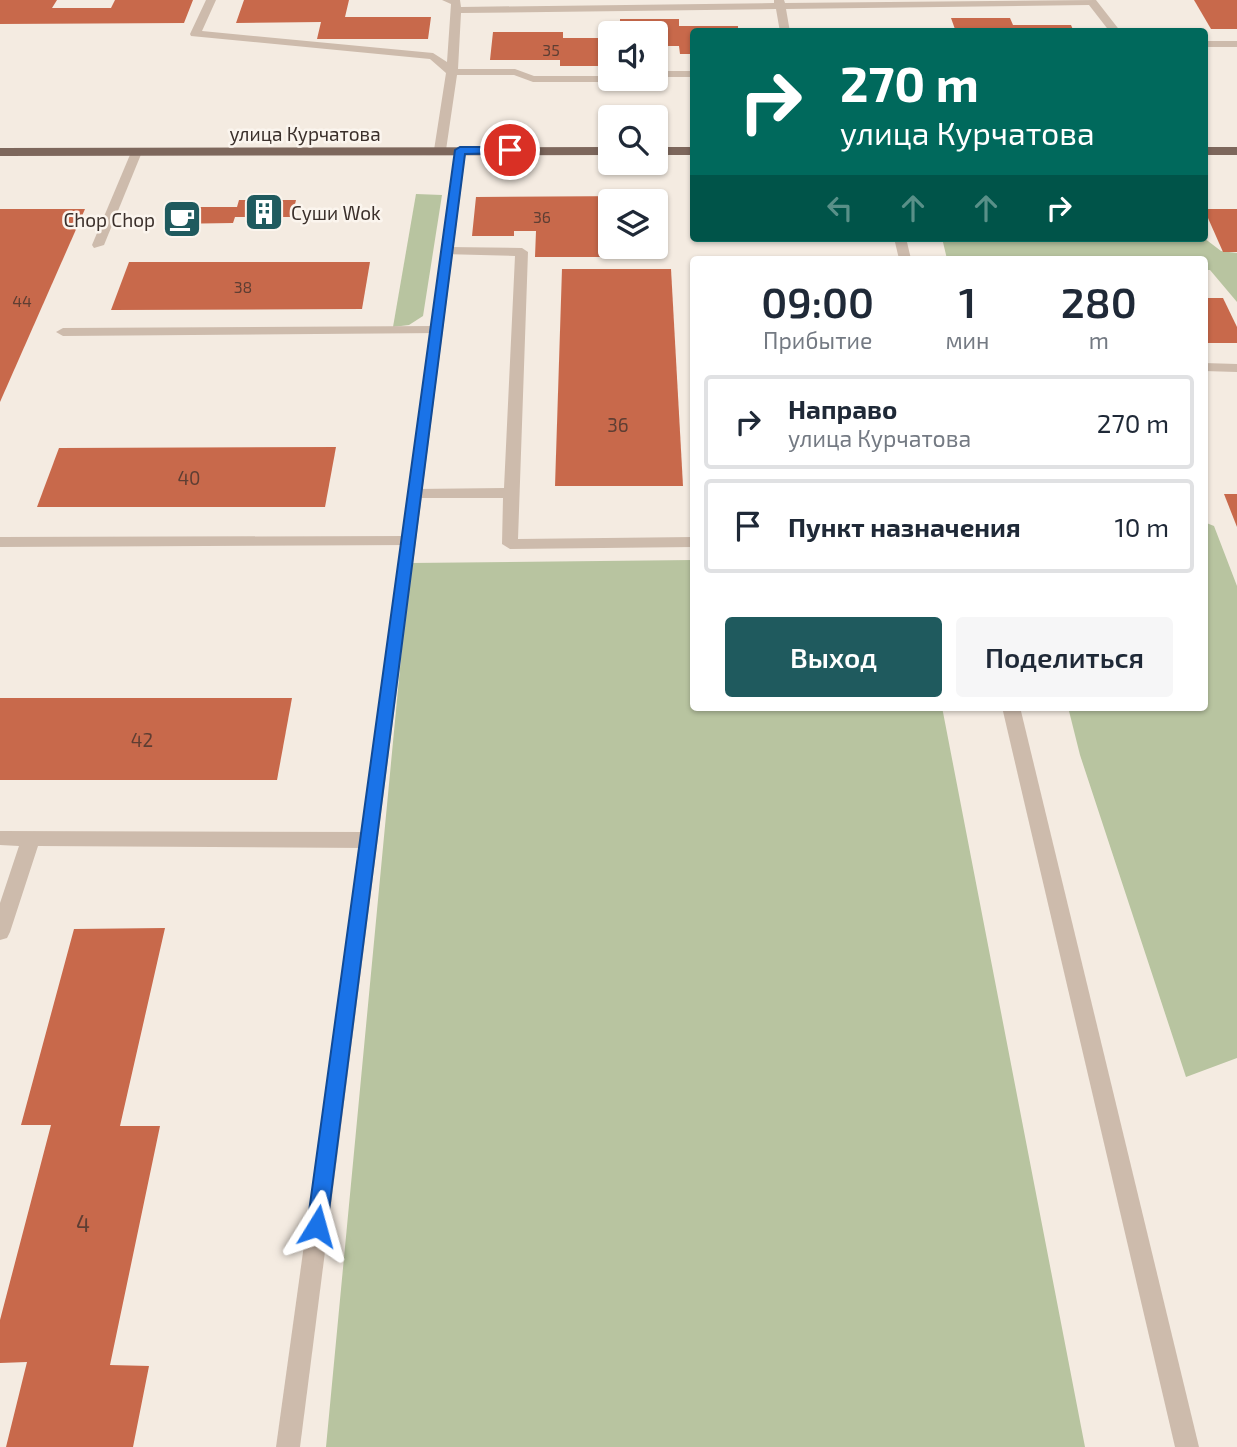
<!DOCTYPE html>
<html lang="ru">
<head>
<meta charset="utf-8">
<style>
  body { margin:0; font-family:"Exo 2",sans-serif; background:#f6f6f7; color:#1f2937; height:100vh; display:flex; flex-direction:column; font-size:26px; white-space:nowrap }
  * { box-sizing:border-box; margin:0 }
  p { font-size:23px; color:#747a83 }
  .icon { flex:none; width:38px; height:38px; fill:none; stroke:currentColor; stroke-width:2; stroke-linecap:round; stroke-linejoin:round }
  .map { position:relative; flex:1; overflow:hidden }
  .drawer { position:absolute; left:690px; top:256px; width:518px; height:455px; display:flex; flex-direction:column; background:#fff; border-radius:7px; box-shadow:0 2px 5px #0004 }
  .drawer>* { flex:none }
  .hud { position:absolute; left:690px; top:28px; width:518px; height:214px; border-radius:7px; box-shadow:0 2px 5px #0004; background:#00695c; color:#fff; overflow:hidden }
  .fabs { position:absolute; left:598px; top:21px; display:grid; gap:14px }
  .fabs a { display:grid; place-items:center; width:70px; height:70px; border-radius:7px; background:#fff; box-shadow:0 2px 5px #0004; font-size:35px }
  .pin { position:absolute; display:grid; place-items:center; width:60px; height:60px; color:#fff; margin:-30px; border:4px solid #fff; border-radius:50%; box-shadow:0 2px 7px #0007 }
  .me { position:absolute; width:77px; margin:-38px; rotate:8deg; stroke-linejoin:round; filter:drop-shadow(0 0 5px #0008) }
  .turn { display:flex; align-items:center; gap:24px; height:147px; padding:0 35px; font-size:32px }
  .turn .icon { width:91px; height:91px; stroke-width:2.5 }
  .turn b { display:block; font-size:49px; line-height:60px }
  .lanes { display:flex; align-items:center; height:66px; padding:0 35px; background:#0003; justify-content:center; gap:35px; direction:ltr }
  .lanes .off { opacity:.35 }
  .eta { display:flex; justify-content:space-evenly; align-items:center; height:119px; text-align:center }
  .eta b { font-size:42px; font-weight:600; line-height:49px }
  .action { display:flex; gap:14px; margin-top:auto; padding:14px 35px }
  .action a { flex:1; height:80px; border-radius:7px; background:#1f5a5e; color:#fff; font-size:28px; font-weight:600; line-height:80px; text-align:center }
  .action a+a { background:#f6f6f7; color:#1f2937 }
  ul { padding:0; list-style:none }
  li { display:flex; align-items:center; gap:21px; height:94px; margin:0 14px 10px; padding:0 21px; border:4px solid #e0e1e3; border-radius:7px }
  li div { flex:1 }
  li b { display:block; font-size:26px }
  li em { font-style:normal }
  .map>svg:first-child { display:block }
  .green { fill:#b8c4a0 }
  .building { fill:#c8694b }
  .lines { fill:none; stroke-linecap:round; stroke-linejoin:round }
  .lane { fill:#cdbbac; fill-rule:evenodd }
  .street { fill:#cdbbac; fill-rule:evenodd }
  .primary { fill:#7d675c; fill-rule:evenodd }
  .route { fill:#1a73e8; stroke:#114b97; stroke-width:2 }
  .labels { text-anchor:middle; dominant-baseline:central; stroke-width:5; stroke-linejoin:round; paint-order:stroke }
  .far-number-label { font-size:16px; fill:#5e3e33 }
  .far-street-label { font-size:19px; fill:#3b302b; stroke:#fbf5ee }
  .far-poi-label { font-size:19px; fill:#3b302b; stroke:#fbf5ee; text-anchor:start }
  .number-label { font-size:19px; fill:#5e3e33 }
  .near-number-label { font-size:23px; fill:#5e3e33 }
</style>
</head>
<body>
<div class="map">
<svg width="1237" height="1447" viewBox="0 0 1237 1447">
  <rect width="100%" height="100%" fill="#f4ebe1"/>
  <!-- green -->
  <g class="green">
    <polygon points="416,194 442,195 423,316 409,325 393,327"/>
    <polygon points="942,238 1204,238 1221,251 1237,253 1237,302 1210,270 1204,270 1204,259 947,259"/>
    <polygon points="1204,522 1214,526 1237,586 1237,1058 1186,1077 1080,755 1068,707 1204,707"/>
    <polygon points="693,560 693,707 942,707 1085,1447 326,1447 410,563"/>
  </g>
  <!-- building -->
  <g class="building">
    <polygon points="0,0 57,0 52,8 111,8 115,0 193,0 184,23 0,24"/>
    <polygon points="244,0 349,0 345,17 431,17 428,39 317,39 321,22 236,23"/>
    <polygon points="1194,0 1237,0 1237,29 1211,29"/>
    <polygon points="951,18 1010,18 1013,25 1071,25 1074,32 956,32"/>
    <polygon points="620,19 679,19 679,26 738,26 738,32 693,32 693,54 680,54 679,46 656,46 656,33 620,33"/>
    <polygon points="493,32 563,32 563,38 611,38 611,66 560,66 560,60 490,60"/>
    <polygon points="634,196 634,201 611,201 611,247 628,247 628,257 535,257 536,231 514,231 514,236 472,236 476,197"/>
    <polygon points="239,200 296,200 292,217 235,217 233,223 168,224 174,207 237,207"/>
    <polygon points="0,209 85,209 0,402"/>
    <polygon points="1204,209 1237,209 1237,252 1223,252"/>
    <polygon points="129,262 370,262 362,309 111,310"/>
    <polygon points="562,269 671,269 683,486 555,486"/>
    <polygon points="1204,298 1223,298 1237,327 1237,343 1204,343"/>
    <polygon points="336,447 325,507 37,507 59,448"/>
    <polygon points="1224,494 1237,494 1237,527"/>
    <polygon points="0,698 292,698 277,780 0,780"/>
    <polygon points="165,928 120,1126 160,1126 110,1365 149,1366 133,1447 6,1447 27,1362 0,1363 0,1320 51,1125 21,1125 74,929"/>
  </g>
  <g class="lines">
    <!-- lane -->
    <g class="lane">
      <polygon points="206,0 216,0 202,31 433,53 447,62 451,4 442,0 460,0 461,7 774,3 774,0 784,0 785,3 1096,0 1121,32 1110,32 1089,5 786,9 790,32 780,32 776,9 461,13 458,69 515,69 534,76 611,76 611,79 619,79 613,82 533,82 514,75 457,75 446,150 440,154 434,150 446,73 430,59 191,36 190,34"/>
      <rect x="1204" y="41" width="33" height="6"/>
      <rect x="656" y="71" width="37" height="6"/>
      <polygon points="132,150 142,152 104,245 94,248 92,245"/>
      <polygon points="894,238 906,238 911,259 899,259"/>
      <polygon points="447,247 522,248 528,252 518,539 693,537 693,547 510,549 502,544 503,498 410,498 407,494 410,490 415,489 504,488 515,256 442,254 441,251"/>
      <polygon points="436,326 443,330 441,333 63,336 56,332 63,328"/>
      <polygon points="1204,363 1237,364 1237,372 1204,371"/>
      <polygon points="408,536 416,541 414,545 0,547 0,537"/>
      <polygon points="1002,707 1020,707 1199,1447 1175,1447"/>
      <polygon points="0,831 368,832 375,835 377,840 375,845 368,848 38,846 10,932 7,938 0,940 0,903 19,846 0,845"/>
    </g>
    <!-- street -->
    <polygon class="street" points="456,148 466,150 300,1447 276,1447"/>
    <!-- primary -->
    <g class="primary">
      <polygon points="611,147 611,155 0,156 0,148"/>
      <rect x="656" y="147" width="37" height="8"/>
      <rect x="1204" y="147" width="33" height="8"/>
    </g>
  </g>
  <!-- route -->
  <polygon class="route" points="510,147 514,148 514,153 465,154 327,1226 324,1233 317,1236 310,1233 307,1226 455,150 460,147"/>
  <!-- icons -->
  <defs>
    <g id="building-square" transform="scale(2.0125)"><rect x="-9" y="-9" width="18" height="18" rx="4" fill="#1f5a5e" stroke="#fbf5ee"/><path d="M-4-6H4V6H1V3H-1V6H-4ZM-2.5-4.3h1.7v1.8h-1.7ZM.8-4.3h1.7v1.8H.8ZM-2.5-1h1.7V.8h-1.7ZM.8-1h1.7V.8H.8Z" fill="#fff"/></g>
    <g id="cafe-square" transform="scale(2.0125)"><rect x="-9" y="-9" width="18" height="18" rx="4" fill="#1f5a5e" stroke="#fbf5ee"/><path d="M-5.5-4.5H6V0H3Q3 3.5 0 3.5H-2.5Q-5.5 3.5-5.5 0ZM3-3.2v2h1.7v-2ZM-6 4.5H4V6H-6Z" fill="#fff"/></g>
  </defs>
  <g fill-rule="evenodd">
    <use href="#building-square" x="264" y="212"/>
    <use href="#cafe-square" x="182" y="219"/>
  </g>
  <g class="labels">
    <!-- far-number labels -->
    <g class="far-number-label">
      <text x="551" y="49">35</text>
      <text x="542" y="216">36</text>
      <text x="243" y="286">38</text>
      <text x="22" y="300">44</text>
    </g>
    <!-- far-street labels -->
    <g class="far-street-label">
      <text x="305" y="133">улица Курчатова</text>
    </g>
    <!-- far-poi labels -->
    <g class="far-poi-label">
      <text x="291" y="212">Суши Wok</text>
      <text x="155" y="219" text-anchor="end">Chop Chop</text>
    </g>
    <!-- number labels -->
    <g class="number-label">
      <text x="618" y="424">36</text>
      <text x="189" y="477">40</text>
      <text x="142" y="739">42</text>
    </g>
    <!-- near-number labels -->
    <g class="near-number-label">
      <text x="83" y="1223">4</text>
    </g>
  </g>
</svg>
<div class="fabs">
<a><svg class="icon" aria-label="sound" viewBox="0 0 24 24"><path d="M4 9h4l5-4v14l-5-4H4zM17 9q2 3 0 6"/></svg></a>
<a><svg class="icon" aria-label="search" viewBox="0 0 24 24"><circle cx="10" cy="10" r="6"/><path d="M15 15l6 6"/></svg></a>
<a><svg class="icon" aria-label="layers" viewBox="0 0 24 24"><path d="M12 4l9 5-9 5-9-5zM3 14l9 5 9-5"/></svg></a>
</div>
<div class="pin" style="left:510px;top:150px;background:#d93025"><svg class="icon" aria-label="arrive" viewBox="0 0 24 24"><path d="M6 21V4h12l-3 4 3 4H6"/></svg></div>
<svg class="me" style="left:317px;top:1226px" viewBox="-20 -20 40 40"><path d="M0-17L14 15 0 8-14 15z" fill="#1a73e8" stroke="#fff" stroke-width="4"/></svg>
<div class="hud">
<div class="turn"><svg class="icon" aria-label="right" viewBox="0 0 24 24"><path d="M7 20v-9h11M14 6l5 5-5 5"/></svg><div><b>270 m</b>улица Курчатова</div></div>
<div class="lanes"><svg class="icon off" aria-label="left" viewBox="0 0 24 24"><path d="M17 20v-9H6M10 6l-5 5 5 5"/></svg><svg class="icon off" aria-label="ahead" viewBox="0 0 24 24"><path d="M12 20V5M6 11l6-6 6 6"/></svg><svg class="icon off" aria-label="ahead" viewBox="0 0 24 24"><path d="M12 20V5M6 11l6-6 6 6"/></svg><svg class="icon" aria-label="right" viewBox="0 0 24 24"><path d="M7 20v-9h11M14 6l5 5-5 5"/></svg></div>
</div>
<section class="drawer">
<div class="eta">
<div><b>09:00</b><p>Прибытие</p></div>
<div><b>1</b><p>мин</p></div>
<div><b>280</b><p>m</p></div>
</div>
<ul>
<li><svg class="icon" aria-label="right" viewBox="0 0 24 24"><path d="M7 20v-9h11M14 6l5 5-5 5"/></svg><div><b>Направо</b><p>улица Курчатова</p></div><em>270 m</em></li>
<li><svg class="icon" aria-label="arrive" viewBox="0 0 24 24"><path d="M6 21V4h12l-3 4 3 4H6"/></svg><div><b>Пункт назначения</b></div><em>10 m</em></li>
</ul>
<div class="action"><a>Выход</a><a>Поделиться</a></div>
</section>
</div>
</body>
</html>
